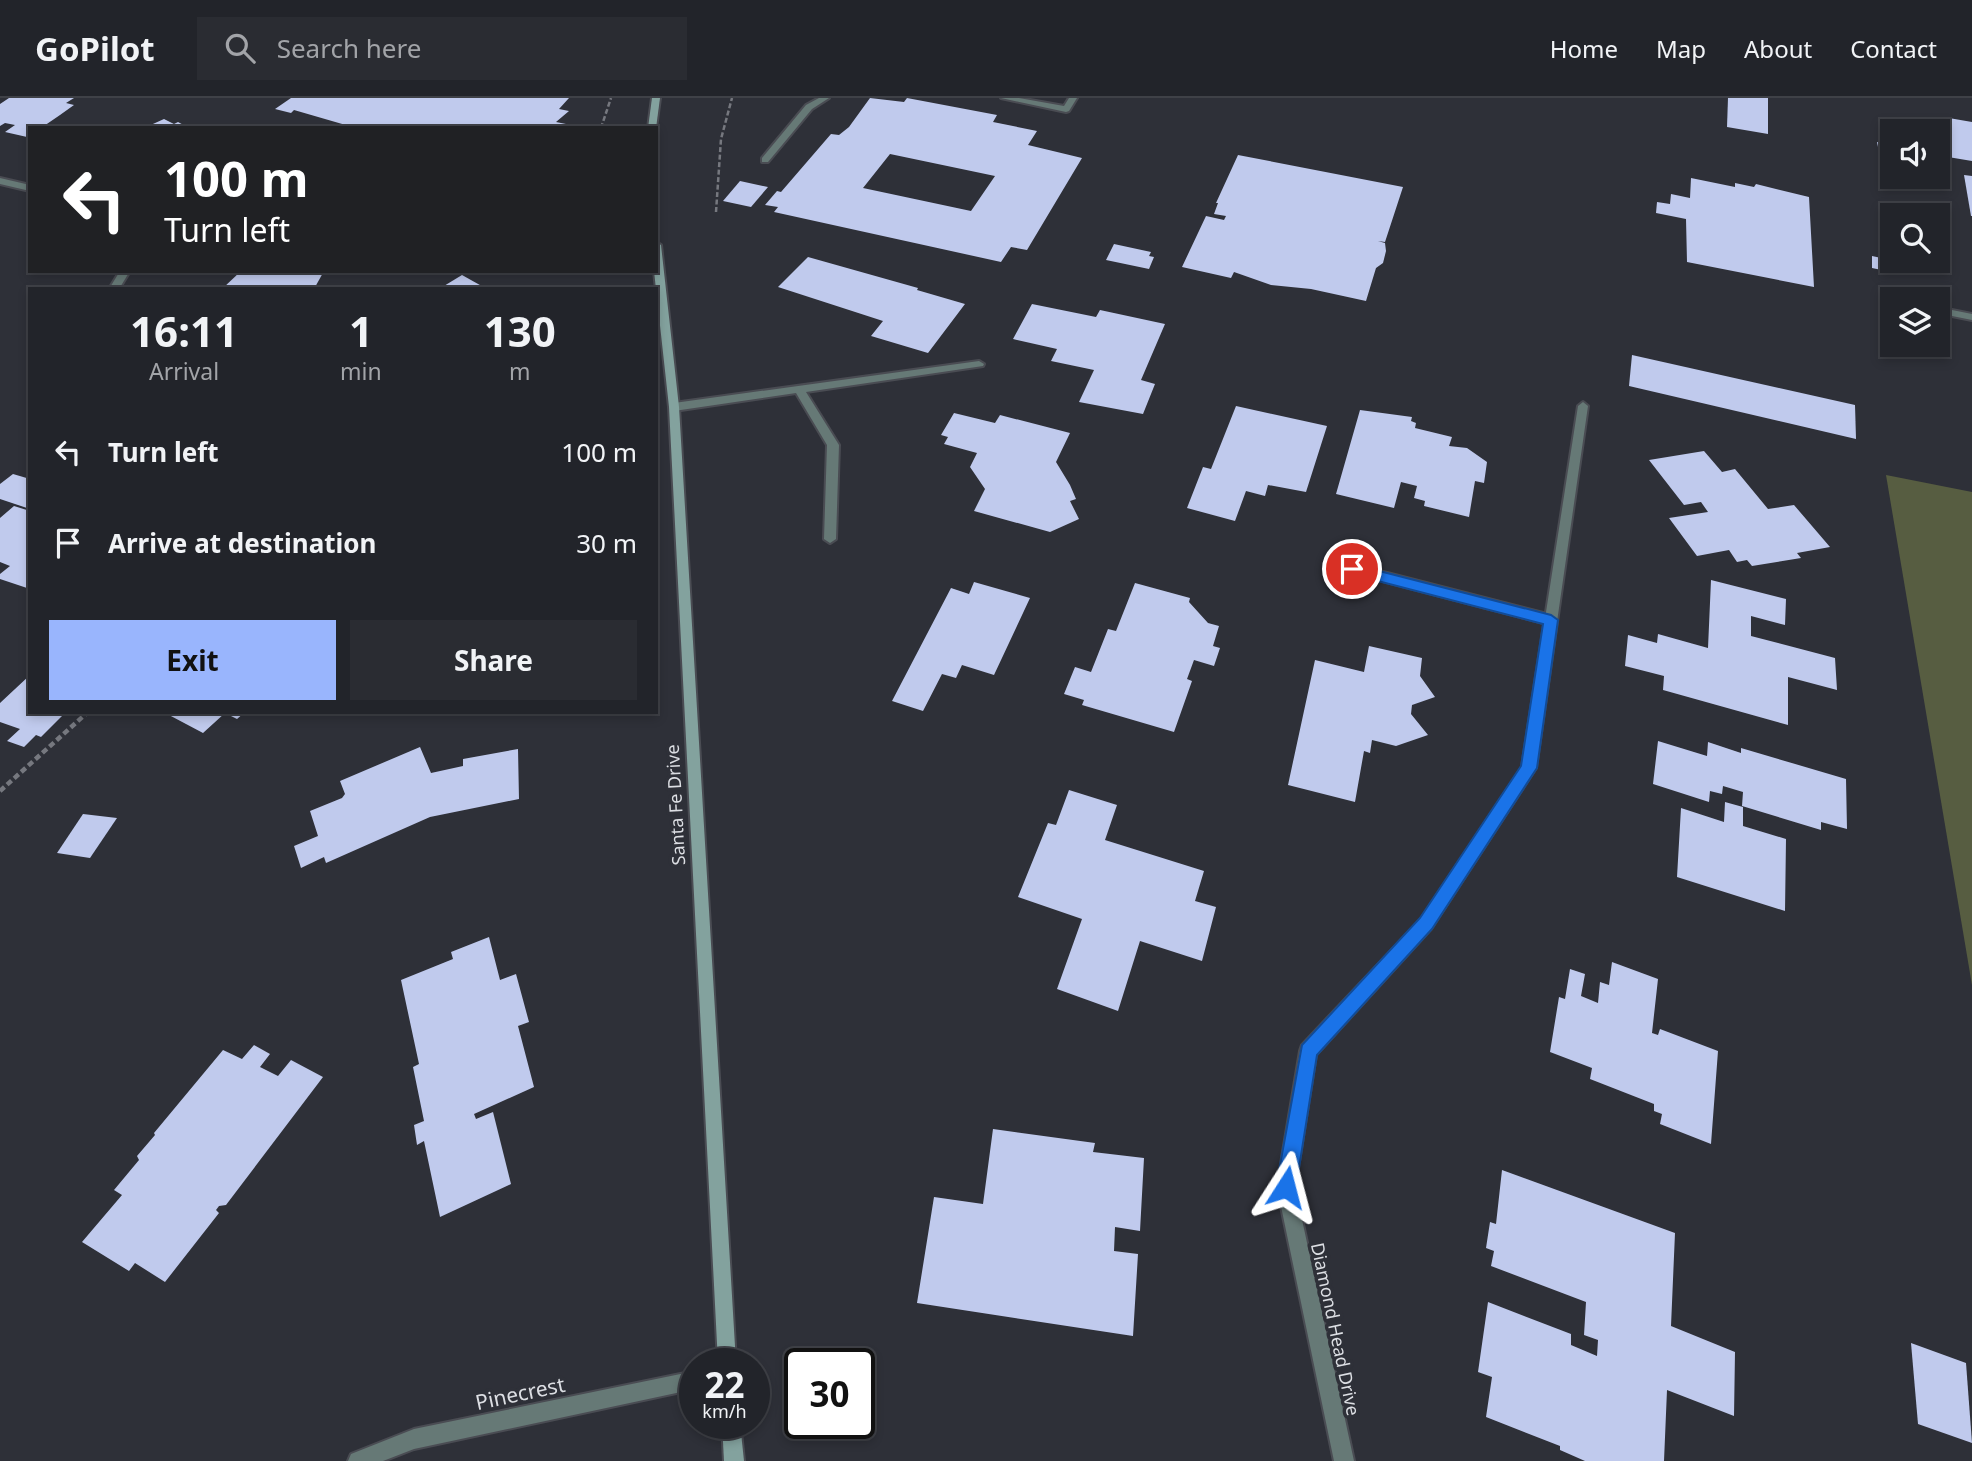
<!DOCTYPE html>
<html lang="en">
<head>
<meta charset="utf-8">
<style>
  body { margin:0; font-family:"Noto Sans",sans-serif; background:#2a2c32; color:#f1f3f6; height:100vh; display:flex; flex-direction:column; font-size:26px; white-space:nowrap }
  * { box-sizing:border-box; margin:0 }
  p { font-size:23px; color:#a2a4a8 }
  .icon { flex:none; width:38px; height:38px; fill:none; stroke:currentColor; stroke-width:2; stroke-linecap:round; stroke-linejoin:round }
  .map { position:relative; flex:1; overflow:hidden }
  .sheet { position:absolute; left:28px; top:189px; width:630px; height:427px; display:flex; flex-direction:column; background:#22242a; border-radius:0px; box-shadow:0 4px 10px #0003,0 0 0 2px #3f4147 }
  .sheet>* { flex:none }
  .hud { position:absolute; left:28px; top:28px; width:630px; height:147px; border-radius:0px; box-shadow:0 4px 10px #0003,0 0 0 2px #3f4147; background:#202124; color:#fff; overflow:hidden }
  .fabs { position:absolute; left:1880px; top:21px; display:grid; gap:14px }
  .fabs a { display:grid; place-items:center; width:70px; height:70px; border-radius:0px; background:#22242a; box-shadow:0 4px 10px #0003,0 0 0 2px #3f4147; font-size:35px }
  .speed { position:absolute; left:679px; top:1250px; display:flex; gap:14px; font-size:35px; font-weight:700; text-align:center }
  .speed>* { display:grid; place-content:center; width:91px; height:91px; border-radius:50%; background:#22242a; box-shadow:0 4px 10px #0003,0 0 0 2px #3f4147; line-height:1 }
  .speed small { font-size:18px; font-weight:400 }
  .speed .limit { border:4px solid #111; border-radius:10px; background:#fff; color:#111 }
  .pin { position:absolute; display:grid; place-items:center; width:60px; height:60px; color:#fff; margin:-30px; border:4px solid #fff; border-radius:50%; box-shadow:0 2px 7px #0007 }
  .me { position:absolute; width:77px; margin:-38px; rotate:9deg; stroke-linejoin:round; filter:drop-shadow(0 0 5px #0008) }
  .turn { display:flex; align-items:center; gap:24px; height:147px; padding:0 21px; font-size:32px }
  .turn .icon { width:91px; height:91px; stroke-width:2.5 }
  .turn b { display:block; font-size:49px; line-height:60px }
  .eta { display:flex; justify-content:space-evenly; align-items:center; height:119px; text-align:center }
  .eta b { font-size:42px; font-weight:700; line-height:49px }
  .button { display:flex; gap:14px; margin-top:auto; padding:14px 21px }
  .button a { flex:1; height:80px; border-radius:0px; background:#99b5fd; color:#111; font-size:28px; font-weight:700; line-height:80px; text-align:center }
  .button a+a { background:#2a2c32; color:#f1f3f6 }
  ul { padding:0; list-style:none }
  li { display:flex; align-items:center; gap:21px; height:91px; padding:0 21px }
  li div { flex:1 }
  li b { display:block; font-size:26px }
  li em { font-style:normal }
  header { display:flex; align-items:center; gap:42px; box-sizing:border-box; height:98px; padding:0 35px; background:#22242a; border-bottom:2px solid #3f4147 }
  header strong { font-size:33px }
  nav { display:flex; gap:38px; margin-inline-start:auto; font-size:24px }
  .search { width:490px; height:63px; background:#2a2c32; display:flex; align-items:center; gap:18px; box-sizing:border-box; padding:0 24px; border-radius:0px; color:#a2a4a8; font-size:26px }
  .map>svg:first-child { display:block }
  .green { fill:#575d41 }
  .building { fill:#c0caed; fill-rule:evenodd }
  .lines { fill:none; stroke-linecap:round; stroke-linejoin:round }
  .service-casing { stroke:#4a4c53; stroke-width:4 }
  .minor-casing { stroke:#4a4c53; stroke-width:4 }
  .secondary-casing { stroke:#4a4c53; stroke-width:4 }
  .path-far1 { stroke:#76787f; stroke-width:2.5; stroke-dasharray:5 2.5; stroke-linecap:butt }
  .path { stroke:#76787f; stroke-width:4.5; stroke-dasharray:6 3.5; stroke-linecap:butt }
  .service { fill:#667976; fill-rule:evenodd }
  .minor { fill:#667976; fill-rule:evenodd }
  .secondary { fill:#83a29e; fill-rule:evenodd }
  .route { fill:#1a73e8; stroke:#114b97; stroke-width:2 }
  .labels { text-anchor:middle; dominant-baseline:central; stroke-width:7; stroke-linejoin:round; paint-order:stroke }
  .street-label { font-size:18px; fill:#dcdee3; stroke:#2e3038 }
  .near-street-label { font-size:21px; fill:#dcdee3; stroke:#2e3038 }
</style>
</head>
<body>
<header>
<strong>GoPilot</strong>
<div class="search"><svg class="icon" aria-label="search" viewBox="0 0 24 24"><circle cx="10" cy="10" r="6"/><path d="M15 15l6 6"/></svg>Search here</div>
<nav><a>Home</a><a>Map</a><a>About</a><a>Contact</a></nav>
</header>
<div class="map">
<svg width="1972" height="1363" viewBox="0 0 1972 1363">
  <rect width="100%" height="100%" fill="#2e3038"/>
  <!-- green -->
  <polygon class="green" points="1886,377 1972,394 1972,887"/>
  <!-- building -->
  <g class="building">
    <polygon points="9,0 74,0 66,5 74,7 60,17 41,30 30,30 27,39 5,34 15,27 5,25 0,28 0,6"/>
    <polygon points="291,0 569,0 559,11 569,13 556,24 571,27 356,30 294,12 291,15 275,11"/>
    <path d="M870 0 904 4 907 0 997 17 993 24 1037 33 1028 47 1082 60 1027 152 1011 149 1001 164 774 114 778 109 765 107 777 93 781 94 831 36 839 37 849 29ZM890 56 995 78 971 113 863 90Z"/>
    <polygon points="1728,0 1768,0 1768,36 1727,29"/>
    <polygon points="1943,19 1972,24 1972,63 1948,59"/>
    <polygon points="164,21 174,26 178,24 189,30 144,30"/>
    <polygon points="1877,44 1892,47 1892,56 1879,54"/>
    <polygon points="1238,57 1403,89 1385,144 1378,143 1385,145 1386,153 1383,165 1376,170 1366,203 1311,191 1271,187 1234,174 1231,180 1182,169 1206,118 1224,122 1226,118 1214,116 1218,105 1216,105"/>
    <polygon points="1964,77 1972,78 1972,118 1971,118"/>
    <polygon points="1926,79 1949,81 1951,92 1928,88"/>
    <polygon points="1691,80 1735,89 1735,85 1754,89 1756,86 1809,99 1814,189 1687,164 1686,121 1656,115 1657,104 1670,106 1671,96 1690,100"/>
    <polygon points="740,83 768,89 751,109 723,103"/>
    <polygon points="1114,146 1151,154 1149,158 1154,159 1149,171 1106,162"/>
    <polygon points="1872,158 1900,164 1901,176 1872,170"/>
    <polygon points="808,159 918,190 917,192 965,206 928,255 871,238 883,223 778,189"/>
    <polygon points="241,173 324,173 314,191 222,191"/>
    <polygon points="462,177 487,191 439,191"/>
    <polygon points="1032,206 1096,219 1100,212 1165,226 1141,282 1155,286 1143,316 1079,304 1094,272 1051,263 1057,251 1013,241"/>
    <polygon points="1632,257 1855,307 1856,341 1629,288"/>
    <polygon points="1236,308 1327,328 1306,394 1268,387 1265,398 1246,393 1235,423 1187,410 1203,369 1211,371"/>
    <polygon points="1360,312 1412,319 1411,323 1416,325 1415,330 1452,339 1449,348 1467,350 1487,364 1484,385 1475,383 1469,419 1424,408 1425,403 1414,400 1417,388 1401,384 1394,410 1336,396"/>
    <polygon points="954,315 995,325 1000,317 1070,335 1056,364 1070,387 1076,401 1070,403 1079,421 1050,434 974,413 985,391 970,369 977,355 944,346 948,339 941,337"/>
    <polygon points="1704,353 1722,374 1735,371 1768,411 1794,407 1830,449 1797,455 1801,460 1752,468 1747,462 1737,464 1729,452 1697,458 1669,420 1708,414 1701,404 1684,407 1649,362"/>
    <polygon points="13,376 30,381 30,411 0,401 0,386"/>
    <polygon points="14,408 30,413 30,491 0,481 0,476 10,468 0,464 0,420"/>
    <polygon points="1711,482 1786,501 1785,527 1751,518 1751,538 1835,560 1837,592 1788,579 1788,627 1663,592 1664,578 1625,568 1628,537 1657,545 1658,536 1708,550"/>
    <polygon points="974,484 1030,500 994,577 962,567 956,580 942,576 923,613 892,603 951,490 969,496"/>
    <polygon points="1135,485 1190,500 1189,504 1208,525 1219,528 1213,548 1220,550 1214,568 1194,562 1187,581 1192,583 1174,634 1082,607 1084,602 1064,596 1075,569 1091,574 1108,531 1116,533"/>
    <polygon points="1369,548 1422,560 1420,578 1435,599 1412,607 1411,616 1428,637 1396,648 1372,642 1370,655 1364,653 1355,704 1288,687 1315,562 1364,574"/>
    <polygon points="30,577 30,614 66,614 41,639 36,637 24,649 7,643 20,631 0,624 0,605"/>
    <polygon points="172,614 245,614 237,621 225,615 203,635 169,617"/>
    <polygon points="1658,643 1707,658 1708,644 1741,655 1741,650 1846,681 1847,731 1821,724 1821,732 1742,708 1743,694 1723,688 1722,696 1710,693 1709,704 1653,686"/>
    <polygon points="420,649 431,675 463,668 463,661 518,651 519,701 430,719 326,765 324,759 301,770 294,748 318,738 310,713 342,700 345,696 340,683"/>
    <polygon points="1069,692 1117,707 1105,742 1204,773 1195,803 1216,809 1202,863 1140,843 1118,913 1057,891 1082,821 1018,799 1048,725 1056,727"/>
    <polygon points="1725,704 1743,709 1743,728 1786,741 1785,813 1677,779 1681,710 1724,724"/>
    <polygon points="83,716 117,720 90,760 57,755"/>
    <polygon points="489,839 500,882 516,876 529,924 518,928 534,989 474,1016 476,1021 493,1014 511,1086 440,1119 424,1043 417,1047 414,1027 424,1023 413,969 419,966 401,882 453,861 451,854"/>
    <polygon points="1612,864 1658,881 1652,935 1658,937 1660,931 1718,953 1711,1046 1660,1026 1662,1016 1654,1013 1654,1006 1590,981 1592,970 1550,954 1559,899 1565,901 1570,871 1585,876 1581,898 1598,905 1600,884 1609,887"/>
    <polygon points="254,947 270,956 260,969 278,978 291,962 323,979 226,1107 219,1108 216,1112 219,1115 165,1184 135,1165 129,1173 82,1144 122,1097 114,1092 139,1062 137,1058 155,1037 154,1035 223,952 242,961"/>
    <polygon points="993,1031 1095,1045 1093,1054 1144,1060 1140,1133 1115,1129 1114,1153 1138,1156 1133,1238 917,1205 934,1099 983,1106"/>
    <polygon points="1502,1072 1675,1135 1671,1228 1735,1254 1734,1318 1667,1292 1664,1363 1585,1363 1560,1352 1560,1348 1486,1319 1492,1279 1478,1274 1488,1204 1571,1236 1571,1247 1597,1258 1598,1242 1584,1237 1586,1204 1491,1168 1494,1153 1486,1150 1490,1124 1496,1126"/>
    <polygon points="1911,1245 1966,1265 1972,1345 1918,1326"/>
  </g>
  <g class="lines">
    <!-- service casing -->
    <g class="service-casing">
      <g id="service">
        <polygon points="819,0 829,0 812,11 768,64 762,64 762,60 806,7"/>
        <polygon points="1001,0 1019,0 1064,8 1069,0 1077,0 1069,13 1066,14"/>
        <polygon points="979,263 984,266 983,268 806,294 839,347 836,441 830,445 824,441 827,347 796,295 674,313 669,309 674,305"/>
        <polygon points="1352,466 1551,517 1557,522 1551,527 1348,474 1346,471 1348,468"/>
      </g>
    </g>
    <!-- minor casing -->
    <g class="minor-casing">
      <g id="minor">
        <polygon points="0,80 30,87 30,93 0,86"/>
        <polygon points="120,173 130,173 119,191 109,191"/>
        <polygon points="1937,209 1972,216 1972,222 1937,215"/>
        <polygon points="1583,304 1588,308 1536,670 1431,831 1316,957 1295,1089 1354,1363 1334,1363 1277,1089 1300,953 1302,947 1421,821 1522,669 1578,308"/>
        <polygon points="695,1273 695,1291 414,1351 383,1363 348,1363 351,1356 414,1331"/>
      </g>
    </g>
    <!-- secondary casing -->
    <g class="secondary-casing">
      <g id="secondary">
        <polygon points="652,0 660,0 656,30 648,30"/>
        <polygon points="656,144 661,147 679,309 736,1265 718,1265 669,309 654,173 656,173"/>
        <polygon points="722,1325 740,1325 744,1363 724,1363"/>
      </g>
    </g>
    <!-- path-far1 -->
    <g class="path-far1">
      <polyline points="601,30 611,0"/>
      <polyline points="716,114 721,41 732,0"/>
    </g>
    <!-- path -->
    <polyline class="path" points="0,693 88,614"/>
    <!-- service -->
    <use href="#service" class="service"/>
    <!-- minor -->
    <use href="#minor" class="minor"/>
    <!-- secondary -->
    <use href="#secondary" class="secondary"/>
  </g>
  <!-- route -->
  <polygon class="route" points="1352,466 1551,517 1558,522 1537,670 1432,831 1317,957 1296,1089 1293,1096 1286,1099 1279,1096 1276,1089 1302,947 1420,820 1521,668 1543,526 1347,475 1347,467"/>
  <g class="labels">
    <!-- street labels -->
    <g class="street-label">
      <text transform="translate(675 707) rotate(-93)">Santa Fe Drive</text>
      <text transform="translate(1336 1231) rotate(78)">Diamond Head Drive</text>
    </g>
    <!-- near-street labels -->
    <g class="near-street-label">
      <text transform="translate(520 1295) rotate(-12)">Pinecrest</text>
    </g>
  </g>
</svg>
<div class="fabs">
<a><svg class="icon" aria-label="sound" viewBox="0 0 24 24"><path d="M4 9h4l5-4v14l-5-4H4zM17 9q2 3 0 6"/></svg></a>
<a><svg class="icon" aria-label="search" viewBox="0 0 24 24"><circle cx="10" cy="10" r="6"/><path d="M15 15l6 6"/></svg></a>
<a><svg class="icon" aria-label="layers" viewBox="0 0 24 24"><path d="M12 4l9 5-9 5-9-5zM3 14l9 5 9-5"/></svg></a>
</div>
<div class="speed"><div>22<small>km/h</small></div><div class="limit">30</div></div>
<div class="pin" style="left:1352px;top:471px;background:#d93025"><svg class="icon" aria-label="arrive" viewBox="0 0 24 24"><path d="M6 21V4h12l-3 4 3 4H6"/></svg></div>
<svg class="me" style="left:1286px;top:1089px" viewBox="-20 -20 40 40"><path d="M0-17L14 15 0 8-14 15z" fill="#1a73e8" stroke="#fff" stroke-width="4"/></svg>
<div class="hud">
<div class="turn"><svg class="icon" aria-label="left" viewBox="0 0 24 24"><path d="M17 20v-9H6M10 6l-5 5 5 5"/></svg><div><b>100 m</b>Turn left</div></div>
</div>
<section class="sheet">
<div class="eta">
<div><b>16:11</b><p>Arrival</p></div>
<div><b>1</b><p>min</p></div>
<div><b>130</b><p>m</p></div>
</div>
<ul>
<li><svg class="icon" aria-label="left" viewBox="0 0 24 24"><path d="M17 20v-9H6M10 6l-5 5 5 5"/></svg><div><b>Turn left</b></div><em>100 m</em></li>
<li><svg class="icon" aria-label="arrive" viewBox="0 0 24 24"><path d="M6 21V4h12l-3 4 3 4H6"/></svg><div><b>Arrive at destination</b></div><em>30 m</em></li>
</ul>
<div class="button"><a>Exit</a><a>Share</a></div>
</section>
</div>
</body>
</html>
